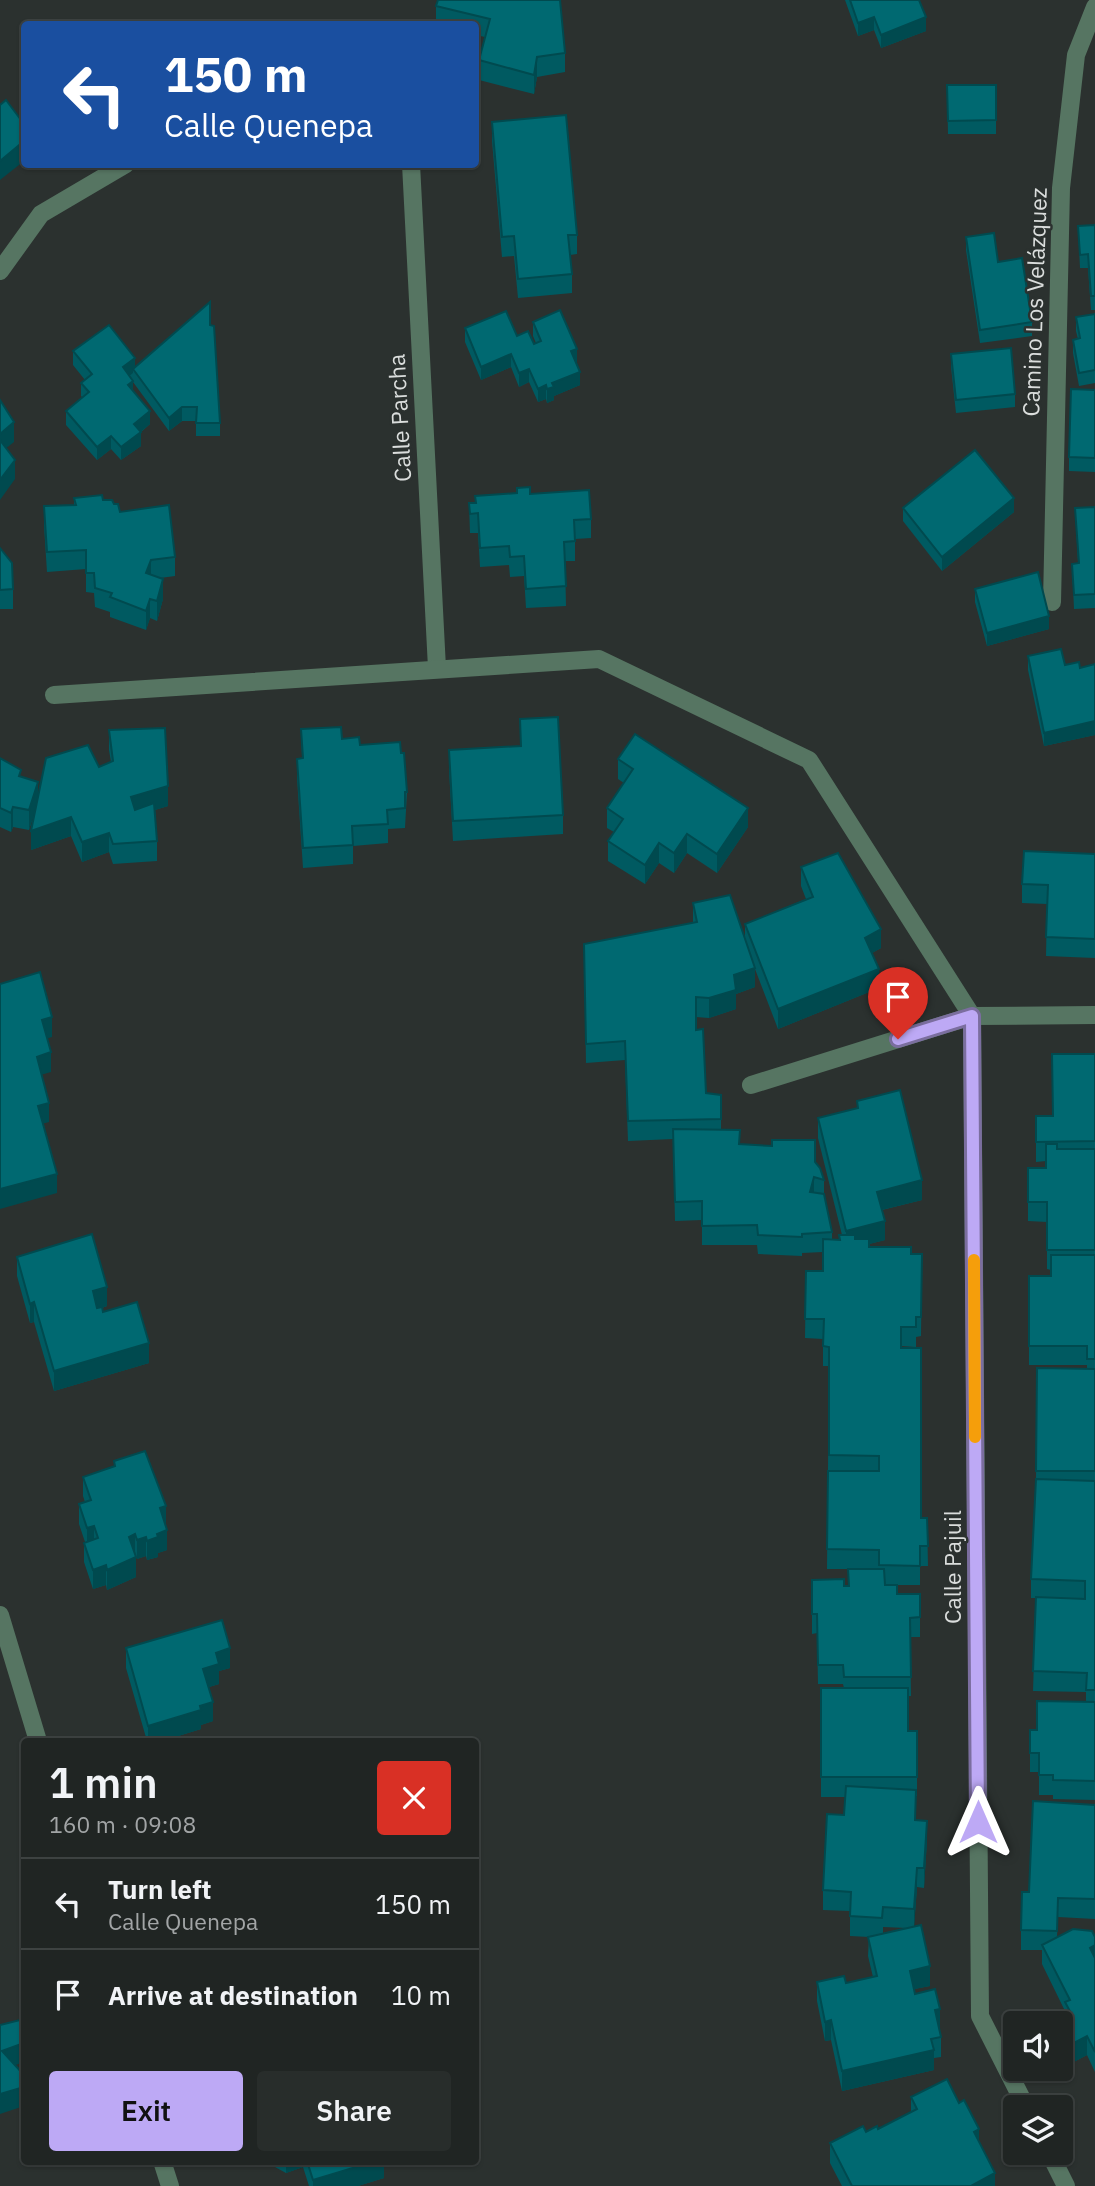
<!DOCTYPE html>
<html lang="en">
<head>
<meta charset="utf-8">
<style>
  body { margin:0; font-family:"IBM Plex Sans",sans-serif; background:#282d2b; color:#f1f3f6; height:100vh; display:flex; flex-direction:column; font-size:26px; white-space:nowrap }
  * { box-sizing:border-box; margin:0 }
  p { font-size:23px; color:#a2a5a6 }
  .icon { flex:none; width:38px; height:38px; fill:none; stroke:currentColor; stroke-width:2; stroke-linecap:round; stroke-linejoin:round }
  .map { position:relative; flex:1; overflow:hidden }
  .drawer { position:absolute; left:21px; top:1738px; width:458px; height:427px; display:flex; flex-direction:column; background:#202523; border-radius:7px; box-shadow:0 2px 5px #0004,0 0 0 2px #3d4241 }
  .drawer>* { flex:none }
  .guide { position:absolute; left:21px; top:21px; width:458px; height:147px; border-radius:7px; box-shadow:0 2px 5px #0004,0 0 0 2px #3d4241; background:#1a4fa0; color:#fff; overflow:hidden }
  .buttons { position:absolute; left:1003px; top:2011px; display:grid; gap:14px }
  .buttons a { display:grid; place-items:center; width:70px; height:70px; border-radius:7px; background:#202523; box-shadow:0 2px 5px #0004,0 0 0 2px #3d4241; font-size:35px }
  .pin { position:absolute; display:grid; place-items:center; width:60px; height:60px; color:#fff; margin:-72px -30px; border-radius:50% 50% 50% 0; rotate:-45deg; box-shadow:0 0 7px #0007 }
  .pin .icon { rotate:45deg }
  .me { position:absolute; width:77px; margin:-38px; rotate:0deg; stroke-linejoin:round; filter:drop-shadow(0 0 5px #0008) }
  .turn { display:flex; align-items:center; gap:24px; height:147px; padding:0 28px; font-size:32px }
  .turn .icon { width:91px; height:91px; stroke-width:2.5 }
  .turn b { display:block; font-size:49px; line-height:60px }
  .round { display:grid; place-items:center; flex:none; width:74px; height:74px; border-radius:7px; background:#282d2b }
  .summary { display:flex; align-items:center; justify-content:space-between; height:119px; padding:0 28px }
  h1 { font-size:42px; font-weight:600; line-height:52px }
  .action { display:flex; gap:14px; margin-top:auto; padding:14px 28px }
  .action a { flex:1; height:80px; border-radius:7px; background:#bda9f5; color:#111; font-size:28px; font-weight:600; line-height:80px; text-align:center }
  .action a+a { background:#282d2b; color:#f1f3f6 }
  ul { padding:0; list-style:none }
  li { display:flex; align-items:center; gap:21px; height:91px; padding:0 28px; border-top:2px solid #3d4241 }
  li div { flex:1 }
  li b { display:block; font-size:26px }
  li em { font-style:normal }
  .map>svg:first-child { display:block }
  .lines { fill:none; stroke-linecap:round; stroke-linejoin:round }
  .minor { stroke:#567562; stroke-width:18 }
  .wall { fill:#005a61; fill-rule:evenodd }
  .shaded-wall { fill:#004a4f }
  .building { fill:#006971; stroke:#004a4f; stroke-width:2 }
  .route-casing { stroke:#7b6e9f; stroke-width:18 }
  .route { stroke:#bda9f5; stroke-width:12 }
  .slow { stroke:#f59e0b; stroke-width:12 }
  .labels { text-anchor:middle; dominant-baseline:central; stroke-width:5; stroke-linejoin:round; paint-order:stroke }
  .street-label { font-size:23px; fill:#dadddc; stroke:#2b312f }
</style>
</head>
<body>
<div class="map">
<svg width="1095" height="2186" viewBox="0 0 1095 2186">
  <rect width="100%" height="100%" fill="#2b312f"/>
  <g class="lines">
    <!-- minor -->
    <g class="minor">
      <polyline points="411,164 437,668"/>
      <polyline points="0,271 41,214 126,164"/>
      <polyline points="1052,602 1061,188 1076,55 1095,7"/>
      <polyline points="54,695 599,659 809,760 972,1016 980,2016 1026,2107"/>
      <polyline points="751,1085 972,1016 1095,1015"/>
      <polyline points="0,1615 38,1741"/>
      <polyline points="1049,2152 1066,2186"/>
      <polyline points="162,2161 170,2186"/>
    </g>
  </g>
  <!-- wall -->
  <g class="wall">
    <polygon points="560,0 565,53 565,72 537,77 534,94 479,80 479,60 485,37 476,35 476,24 436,24 436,6"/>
    <polygon points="845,0 919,0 926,31 881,48 874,30 858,36"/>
    <polygon points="947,85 996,85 996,134 948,134"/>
    <polygon points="492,122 577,235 577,254 570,255 572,274 572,293 518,298 514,256 502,257 492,141"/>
    <polygon points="1095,225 1095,310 1091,310 1088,268 1080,268 1078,226"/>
    <polygon points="966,237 998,262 1032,322 1032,336 980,343 966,250"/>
    <polygon points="1095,314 1095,383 1079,386 1073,353 1073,340 1078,339 1076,331 1076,317"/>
    <polygon points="533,322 577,363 576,363 580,385 554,396 554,400 547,403 546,399 538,402 529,382 519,387 511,367 481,380 465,342 465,328 517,336 534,344 536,343 533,336"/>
    <polygon points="73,351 135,367 220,423 220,436 196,436 196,421 182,421 169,431 133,382 133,390 150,424 141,432 141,446 121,460 111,449 97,460 66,425 66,411 82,397 81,396 81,383 85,380 73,365"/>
    <polygon points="951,354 1015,394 1015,407 956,413 951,367"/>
    <polygon points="1095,390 1095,472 1069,471 1069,457"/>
    <polygon points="530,494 591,519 591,538 575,539 575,561 565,561 566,606 526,608 524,576 510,577 509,565 480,567 478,533 470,533 469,503 475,503 475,496"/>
    <polygon points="74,498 103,500 114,504 120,512 175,557 175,576 160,578 163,599 157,621 150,618 146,630 110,617 110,612 95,607 94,593 86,592 86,569 47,572 44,526 44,506 74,505"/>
    <polygon points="1095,507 1095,608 1074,609 1072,564 1078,563 1075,508"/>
    <polygon points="903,508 1014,512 942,571 903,521"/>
    <polygon points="0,548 13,589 13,609 0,609"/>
    <polygon points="975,589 1049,629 987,646 975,602"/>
    <polygon points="1028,656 1080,668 1095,664 1095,735 1044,746 1028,670"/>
    <polygon points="520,719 563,815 563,834 453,841 449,770 449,750 521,746"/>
    <polygon points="301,729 342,739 360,745 401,753 407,792 405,828 388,829 388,843 353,846 353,864 303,868 297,778 297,759 302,758"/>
    <polygon points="109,730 168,806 155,810 157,841 157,861 113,864 109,852 82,862 71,836 31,850 36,807 29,830 13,827 11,832 0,827 0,758 21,777 38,798 99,767 111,762 109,750"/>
    <polygon points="618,759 748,827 717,873 687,853 674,873 659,863 645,884 608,861 608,841 614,832 607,828 607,808 624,783 618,779"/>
    <polygon points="1095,854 1095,958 1046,956 1047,904 1022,903 1022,884"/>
    <path d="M801 867 881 948 872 953 879 988 778 1029 755 969V987L736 994V1009L709 1018 696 1017V1030L706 1093 721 1095V1130L740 1144 815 1162 824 1180V1194L832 1232V1240H839L842 1235 818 1138V1118L857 1108V1101L922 1200 882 1210 885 1240 869 1244V1247L911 1254H922L921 1336 916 1337V1347L901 1346 921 1518H927L928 1566H920V1585H885L897 1594H920V1637H910L911 1696H908V1731H917V1796H916L915 1820 927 1840 924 1888 917 1887 914 1926 930 1986 914 1989 915 1994 940 2028H939L941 2037V2057L934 2058V2070L842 2091 831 2040 825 2041 817 2001V1982L846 1983 873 1977 868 1956 869 1937 850 1936V1911L823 1910V1890L844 1815 846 1797H821V1688H844L843 1684H818L817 1633 812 1634V1580L844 1586H848V1569H879H827L829 1366H823V1339L805 1338 806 1271H823V1252L802 1253V1256L758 1254 757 1245H702V1220L675 1221 673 1139 628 1141 625 1060 586 1063 584 944 693 923V903L745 939V924L806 899 801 886ZM883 1927 907 1928 883 1933Z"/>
    <polygon points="1095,1054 1095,1800 1053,1799 1053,1795 1039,1795 1039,1772 1030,1772 1030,1730 1037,1730 1086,1702 1086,1692 1033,1691 1036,1598 1031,1598 1031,1579 1036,1479 1037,1368 1087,1369 1087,1365 1029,1365 1029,1276 1051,1276 1051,1270 1047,1269 1047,1222 1028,1221 1028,1168 1046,1168 1046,1161 1036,1162 1036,1116 1053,1116"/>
    <polygon points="17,1257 107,1306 102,1308 103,1312 149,1363 54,1391 34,1322 30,1323 17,1276"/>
    <polygon points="114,1461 166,1525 167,1550 158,1553 158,1557 147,1560 146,1556 137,1559 135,1554 136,1577 107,1590 106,1585 93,1589 84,1562 84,1543 85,1542 79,1524 79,1504 85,1502 83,1496 83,1477 114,1466"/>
    <polygon points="126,1648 230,1668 219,1671 219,1684 209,1687 213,1721 201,1725 201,1729 162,1741 147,1741 126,1668"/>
    <polygon points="1095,1805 1095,1919 1058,1917 1057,1937 1095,1937 1095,2072 1087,2055 1070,2064 1060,2047 1060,2023 1065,2021 1065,2011 1042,1964 1042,1950 1021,1950 1021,1930 1029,1892"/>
    <polygon points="911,2097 979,2143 995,2186 842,2186 830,2163 830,2143 878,2129 911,2112"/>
    <polygon points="274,2161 384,2161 384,2178 358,2186 309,2186 303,2167 286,2173 275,2167"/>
  </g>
  <!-- shaded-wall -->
  <g class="shaded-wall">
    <polygon points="874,17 874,30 858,36 858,23"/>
    <polygon points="926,17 926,31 881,48 881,35"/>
    <polygon points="537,57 537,77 534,94 534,75"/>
    <polygon points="24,141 24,161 0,180 0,161"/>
    <polygon points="577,349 577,363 571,365 571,351"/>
    <polygon points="511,354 511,367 481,380 481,367"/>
    <polygon points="135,358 135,371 133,369 133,373 123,381 123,367"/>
    <polygon points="529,369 529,382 519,387 519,373"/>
    <polygon points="580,372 580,385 554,396 554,400 547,403 547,389 552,383"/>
    <polygon points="133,381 133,394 128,385"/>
    <polygon points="546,385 546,399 538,402 538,389"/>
    <polygon points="182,407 182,421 169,431 169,418"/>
    <polygon points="150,411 150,424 138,434 141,432 141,446 121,460 121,447 134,424"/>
    <polygon points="14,422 14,442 0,453 0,434"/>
    <polygon points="111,436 111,449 97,460 97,447"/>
    <polygon points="15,460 15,479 0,500 0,480"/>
    <polygon points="1014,498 1014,512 942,571 942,557"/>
    <polygon points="151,560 151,579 146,573"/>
    <polygon points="163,579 163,599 157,621 157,601"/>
    <polygon points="150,599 150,618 146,630 146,611"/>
    <polygon points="1049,616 1049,629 987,646 987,633"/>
    <polygon points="1095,721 1095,735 1044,746 1044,733"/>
    <polygon points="38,782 38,801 29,830 29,810"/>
    <polygon points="168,786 168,806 131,817 131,797"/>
    <polygon points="13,807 13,827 11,832 11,813"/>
    <polygon points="748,808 748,827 717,873 717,854"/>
    <polygon points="71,817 71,836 31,850 31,831"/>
    <polygon points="109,833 109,852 82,862 82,842"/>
    <polygon points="687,834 687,853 674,873 674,853"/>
    <polygon points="659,843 659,863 645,884 645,865"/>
    <polygon points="881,929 881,948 865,957 865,938"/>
    <polygon points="755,968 755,987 736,994 736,1009 709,1018 709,998 734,975"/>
    <polygon points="879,969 879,988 778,1029 778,1009"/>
    <polygon points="52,1017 52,1037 42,1040 42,1020"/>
    <polygon points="51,1052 51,1072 37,1076 37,1057"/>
    <polygon points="49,1103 49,1122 38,1125 38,1106"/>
    <polygon points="57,1174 57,1193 0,1209 0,1189"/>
    <polygon points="814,1177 814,1196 810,1192"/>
    <polygon points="922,1180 922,1200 877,1211 877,1192"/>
    <polygon points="885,1221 885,1240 846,1250 846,1231"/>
    <polygon points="107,1287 107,1306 93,1311 93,1291"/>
    <polygon points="34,1302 34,1322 30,1323 30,1304"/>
    <polygon points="149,1343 149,1363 54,1391 54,1371"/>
    <polygon points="166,1506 166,1525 160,1508"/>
    <polygon points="94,1526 94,1545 87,1547 87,1528"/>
    <polygon points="167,1530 167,1550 158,1553 158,1557 147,1560 147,1541 157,1534"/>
    <polygon points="135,1534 135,1554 129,1556 129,1537"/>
    <polygon points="146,1537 146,1556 137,1559 137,1540"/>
    <polygon points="136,1557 136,1577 107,1590 107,1570"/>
    <polygon points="106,1565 106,1585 93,1589 93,1570"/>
    <polygon points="230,1648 230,1668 219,1671 219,1684 203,1689 203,1669 216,1653"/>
    <polygon points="213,1702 213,1721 201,1725 201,1729 162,1741 148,1741 148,1726"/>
    <polygon points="927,1821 927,1840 924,1888 924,1868"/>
    <polygon points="917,1868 917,1887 914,1929 914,1909"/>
    <polygon points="1095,1945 1095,1965 1090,1948"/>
    <polygon points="930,1966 930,1986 910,1990 910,1971"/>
    <polygon points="940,2009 940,2028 935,2029 935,2010"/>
    <polygon points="831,2020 831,2040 825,2041 825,2022"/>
    <polygon points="1087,2036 1087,2055 1070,2064 1070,2045"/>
    <polygon points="24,2043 24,2062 2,2070 2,2051"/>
    <polygon points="934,2050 934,2070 842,2091 842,2071"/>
    <polygon points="24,2087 24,2106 0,2114 0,2094"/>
    <polygon points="979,2129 979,2148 974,2132"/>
    <polygon points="286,2161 303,2161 303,2167 286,2173"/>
    <polygon points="376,2161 384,2161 384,2178 358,2186 313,2186 313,2180"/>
    <polygon points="995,2173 995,2186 971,2186"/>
  </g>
  <!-- building -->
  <g class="building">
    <polygon points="438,0 560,0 565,53 537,57 534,75 479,60 490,19 436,6"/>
    <polygon points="850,0 919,0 926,17 881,35 874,17 858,23"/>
    <polygon points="947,85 996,85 996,120 948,121"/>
    <polygon points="6,100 24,124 24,141 0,161 0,105"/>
    <polygon points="566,115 577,235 568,235 572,274 518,279 514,236 502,237 492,122"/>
    <polygon points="1095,225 1095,296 1091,296 1088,254 1080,255 1078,226"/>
    <polygon points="994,233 998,262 1022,258 1032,322 980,330 966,237"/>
    <polygon points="210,302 210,325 214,326 220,423 196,423 197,407 182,407 169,418 133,369"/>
    <polygon points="560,310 577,349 571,351 580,372 552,383 554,387 547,389 546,385 538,389 529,369 519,373 511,354 481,367 465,328 506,311 517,336 528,331 534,344 541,341 533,322"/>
    <polygon points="1095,314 1095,370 1079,373 1073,340 1080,338 1076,317"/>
    <polygon points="109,325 135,358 123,367 133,381 128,385 150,411 134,424 141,432 121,447 111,436 97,447 66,411 89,392 81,383 92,374 73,351"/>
    <polygon points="1011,348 1015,394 956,400 951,354"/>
    <polygon points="1071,389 1095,390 1095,458 1069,457"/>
    <polygon points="0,400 14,422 0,434"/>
    <polygon points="0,440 15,460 0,480"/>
    <polygon points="975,450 1014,498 942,557 903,508"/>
    <polygon points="530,487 530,494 589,490 591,519 574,520 575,541 564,542 566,586 526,589 524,556 510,557 509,546 480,548 478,513 470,514 469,503 476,503 475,496 517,493 517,488"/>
    <polygon points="102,495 103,500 112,500 114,504 118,504 120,512 169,505 175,557 151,560 146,573 163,579 157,601 150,599 146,611 110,597 112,593 95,588 94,573 86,573 86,550 47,552 44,506 76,505 74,498"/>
    <polygon points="1095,507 1095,594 1074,595 1072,564 1079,563 1075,508"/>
    <polygon points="0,548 12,563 13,589 0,590"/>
    <polygon points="1038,572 1049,616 987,633 975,589"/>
    <polygon points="1061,649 1065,665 1079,662 1080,668 1095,664 1095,721 1044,733 1028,656"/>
    <polygon points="558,717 563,815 453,821 449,750 521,746 520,719"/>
    <polygon points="341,727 342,739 359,737 360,745 400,742 401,753 404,753 407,792 405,792 405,808 387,810 388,824 352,826 353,845 303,848 297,759 303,758 301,729"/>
    <polygon points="165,728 168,786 131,797 135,810 154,803 157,841 113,844 109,833 82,842 71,817 31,831 46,758 88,745 99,767 113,761 109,730"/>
    <polygon points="635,734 748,808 717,854 687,834 674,853 659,843 645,865 608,841 623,819 607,808 633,769 618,759"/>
    <polygon points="0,758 21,770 19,776 38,782 29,810 13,807 11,813 0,808"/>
    <polygon points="1024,851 1095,854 1095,939 1046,937 1048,885 1022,884"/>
    <polygon points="838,853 881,929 865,938 879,969 778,1009 745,924 813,897 801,867"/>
    <polygon points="730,895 755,968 734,975 736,990 709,998 696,997 696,1030 703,1029 706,1093 721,1095 721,1119 628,1121 625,1041 586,1044 584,944 697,922 693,903"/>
    <polygon points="40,972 52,1017 42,1020 51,1052 37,1057 49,1103 38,1106 57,1174 0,1189 0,984"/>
    <polygon points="1052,1054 1095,1054 1095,1141 1036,1142 1036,1116 1053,1116"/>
    <polygon points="900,1090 922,1180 877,1192 885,1221 846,1231 818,1118 858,1108 857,1101"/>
    <polygon points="673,1129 740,1130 739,1144 772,1146 772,1140 815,1140 815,1162 820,1168 824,1180 814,1177 810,1192 824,1194 832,1232 802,1234 802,1237 758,1235 757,1225 702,1226 702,1201 675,1202"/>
    <polygon points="1046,1144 1057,1144 1057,1149 1095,1149 1095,1250 1047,1250 1047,1202 1028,1202 1028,1168 1046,1168"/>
    <polygon points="92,1234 107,1287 93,1291 97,1308 102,1307 103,1312 137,1302 149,1343 54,1371 34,1302 30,1304 17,1257"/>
    <polygon points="839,1235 855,1235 855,1239 869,1239 869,1247 911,1247 911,1254 922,1254 921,1317 916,1317 916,1327 901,1327 901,1348 921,1348 921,1518 927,1518 928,1546 920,1546 920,1566 879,1565 879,1550 827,1549 828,1471 879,1471 879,1456 829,1455 829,1347 823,1346 824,1319 805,1319 806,1271 823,1271 823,1239 840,1240"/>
    <polygon points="1051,1255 1095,1255 1095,1359 1087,1359 1087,1346 1029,1346 1029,1276 1051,1276"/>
    <polygon points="1037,1368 1095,1369 1095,1471 1036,1471"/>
    <polygon points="145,1451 166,1506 160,1508 167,1530 157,1534 158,1537 147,1541 146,1537 137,1540 135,1534 129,1537 136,1557 107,1570 106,1565 93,1570 84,1543 98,1538 94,1526 87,1528 79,1504 91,1500 83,1477 115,1466 114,1461"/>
    <polygon points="1036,1479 1095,1481 1095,1690 1086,1690 1087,1673 1033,1671 1036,1597 1085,1599 1085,1581 1031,1579"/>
    <polygon points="848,1569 884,1569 885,1585 897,1585 897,1594 920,1594 920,1617 910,1618 911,1677 844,1677 843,1665 818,1665 817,1614 812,1614 812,1580 844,1579 844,1586 849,1586"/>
    <polygon points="222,1620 230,1648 216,1653 219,1664 203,1669 213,1702 200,1706 201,1710 148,1726 126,1648"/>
    <polygon points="821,1688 908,1688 908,1731 917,1731 917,1777 821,1777"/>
    <polygon points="1037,1701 1095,1702 1095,1781 1053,1780 1053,1775 1039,1775 1039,1753 1030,1753 1030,1730 1037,1730"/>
    <polygon points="261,1738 262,1741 249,1741"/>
    <polygon points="846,1786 916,1790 915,1820 927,1821 924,1868 917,1868 914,1909 883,1907 882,1918 850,1916 851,1892 823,1890 827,1814 844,1815"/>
    <polygon points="1033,1801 1095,1805 1095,1899 1058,1898 1057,1931 1021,1930 1022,1892 1029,1892"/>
    <polygon points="921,1925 930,1966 910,1971 915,1994 935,1989 940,2009 935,2010 941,2037 931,2039 934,2050 842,2071 831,2020 825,2022 817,1982 844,1976 846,1983 877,1976 868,1937"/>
    <polygon points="1073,1929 1092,1931 1095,1937 1095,1945 1090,1948 1095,1958 1095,2052 1087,2036 1070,2045 1060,2028 1060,2023 1073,2017 1065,2002 1070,2000 1042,1945"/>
    <polygon points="24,2019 24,2043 2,2051 24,2075 24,2087 0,2094 0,2025"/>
    <polygon points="947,2079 959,2103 964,2100 979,2129 974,2132 995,2173 971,2186 852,2186 830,2143 863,2126 866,2132 877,2126 878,2129 917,2109 911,2097"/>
    <polygon points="307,2161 376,2161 313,2180"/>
  </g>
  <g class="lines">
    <!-- route casing -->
    <g class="route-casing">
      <polyline id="route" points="898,1039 972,1016 978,1822"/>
    </g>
    <!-- route -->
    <use href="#route" class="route"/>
    <!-- slow -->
    <polyline class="slow" points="974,1260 975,1437"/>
  </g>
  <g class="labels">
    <!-- street labels -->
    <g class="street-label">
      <text transform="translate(1034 302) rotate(-88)">Camino Los Velázquez</text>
      <text transform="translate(399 418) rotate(-93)">Calle Parcha</text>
      <text transform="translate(952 1567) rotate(-90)">Calle Pajuil</text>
    </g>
  </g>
</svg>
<div class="buttons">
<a><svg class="icon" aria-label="sound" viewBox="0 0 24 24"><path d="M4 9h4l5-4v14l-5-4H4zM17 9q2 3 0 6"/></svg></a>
<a><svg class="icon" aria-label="layers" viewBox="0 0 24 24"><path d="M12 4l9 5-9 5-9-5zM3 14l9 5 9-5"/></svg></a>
</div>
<div class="pin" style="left:898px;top:1039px;background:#d93025"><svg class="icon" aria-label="arrive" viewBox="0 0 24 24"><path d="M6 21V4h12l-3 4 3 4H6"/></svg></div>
<svg class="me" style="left:978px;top:1822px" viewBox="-20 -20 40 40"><path d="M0-17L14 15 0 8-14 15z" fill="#bda9f5" stroke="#fff" stroke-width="4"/></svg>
<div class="guide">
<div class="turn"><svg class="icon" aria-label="left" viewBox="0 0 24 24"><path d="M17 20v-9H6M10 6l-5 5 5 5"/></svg><div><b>150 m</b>Calle Quenepa</div></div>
</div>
<section class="drawer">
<div class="summary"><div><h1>1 min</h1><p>160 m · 09:08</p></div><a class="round" style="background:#d93025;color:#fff"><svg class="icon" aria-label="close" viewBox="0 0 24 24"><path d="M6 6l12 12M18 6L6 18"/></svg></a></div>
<ul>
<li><svg class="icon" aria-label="left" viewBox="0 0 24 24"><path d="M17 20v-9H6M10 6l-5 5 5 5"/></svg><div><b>Turn left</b><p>Calle Quenepa</p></div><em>150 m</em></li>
<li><svg class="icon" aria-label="arrive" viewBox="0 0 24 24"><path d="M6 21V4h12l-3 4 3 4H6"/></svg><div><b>Arrive at destination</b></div><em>10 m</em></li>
</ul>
<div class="action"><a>Exit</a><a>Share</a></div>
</section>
</div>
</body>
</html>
